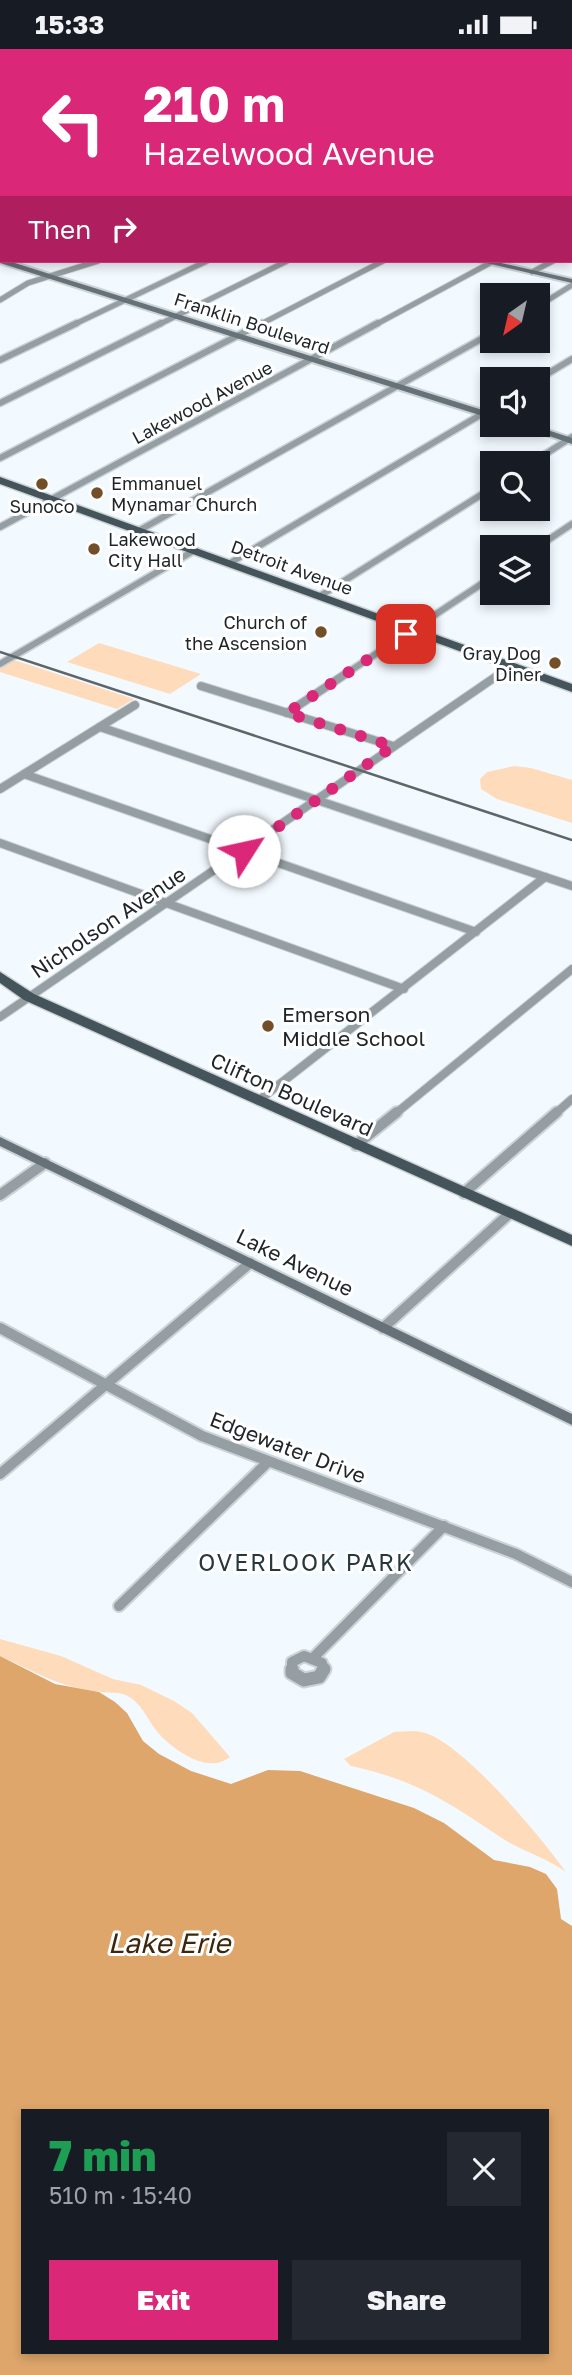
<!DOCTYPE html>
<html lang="en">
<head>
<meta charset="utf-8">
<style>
  body { margin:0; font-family:"Golos Text",sans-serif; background:#242831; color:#f1f3f6; height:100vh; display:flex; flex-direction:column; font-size:26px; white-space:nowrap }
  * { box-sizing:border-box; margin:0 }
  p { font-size:23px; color:#9ea1a6 }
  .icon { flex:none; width:38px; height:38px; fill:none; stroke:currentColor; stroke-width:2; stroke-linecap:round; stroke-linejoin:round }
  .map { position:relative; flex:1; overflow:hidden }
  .side { position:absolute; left:21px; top:2060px; width:528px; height:245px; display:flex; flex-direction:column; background:#171b24; border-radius:0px; box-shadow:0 4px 10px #0003 }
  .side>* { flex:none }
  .banner { position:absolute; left:0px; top:0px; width:572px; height:214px; box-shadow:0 4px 10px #0003; background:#db2777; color:#fff; overflow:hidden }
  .needle { width:46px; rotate:214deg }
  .buttons { position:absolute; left:480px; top:234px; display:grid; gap:14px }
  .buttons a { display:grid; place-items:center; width:70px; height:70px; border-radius:0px; background:#171b24; box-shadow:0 4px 10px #0003; font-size:35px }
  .pin { position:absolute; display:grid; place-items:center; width:60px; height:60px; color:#fff; margin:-30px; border-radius:14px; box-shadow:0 4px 10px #0006 }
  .me { position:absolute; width:77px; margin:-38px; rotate:55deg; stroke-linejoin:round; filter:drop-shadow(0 0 5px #0008) }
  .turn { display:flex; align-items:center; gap:24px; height:147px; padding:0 28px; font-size:32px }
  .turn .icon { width:91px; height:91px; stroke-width:2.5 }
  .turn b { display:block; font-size:49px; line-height:60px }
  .then { display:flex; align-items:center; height:66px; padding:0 28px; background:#0003; gap:14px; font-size:26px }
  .round { display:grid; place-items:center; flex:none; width:74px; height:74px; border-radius:0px; background:#242831 }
  .overview { display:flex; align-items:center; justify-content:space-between; height:119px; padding:0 28px }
  h1 { font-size:42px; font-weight:800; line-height:52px; color:#1e9e55 }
  .button { display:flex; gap:14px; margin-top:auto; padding:14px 28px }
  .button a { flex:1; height:80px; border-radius:0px; background:#db2777; color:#fff; font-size:28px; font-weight:800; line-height:80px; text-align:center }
  .button a+a { background:#242831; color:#f1f3f6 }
  .status { display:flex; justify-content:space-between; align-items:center; height:49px; padding:0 35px; background:#171b24; direction:ltr }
  .status svg { height:19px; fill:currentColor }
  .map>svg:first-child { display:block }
  .green { fill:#fedcbb }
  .water { fill:#dea66a; fill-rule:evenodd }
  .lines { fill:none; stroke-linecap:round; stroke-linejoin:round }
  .street-far4-casing { stroke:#cdd4d8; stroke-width:7 }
  .street-far3-casing { stroke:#cdd4d8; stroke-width:9 }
  .street-far2-casing { stroke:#cdd4d8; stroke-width:10 }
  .street-far1-casing { stroke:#cdd4d8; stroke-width:14 }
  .street-casing { stroke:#cdd4d8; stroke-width:17 }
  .secondary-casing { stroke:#cdd4d8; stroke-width:4 }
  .primary-casing { stroke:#cdd4d8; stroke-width:3 }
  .street-far4 { stroke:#959ea2; stroke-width:5 }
  .street-far3 { stroke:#959ea2; stroke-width:6 }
  .street-far2 { stroke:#959ea2; stroke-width:8 }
  .street-far1 { stroke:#959ea2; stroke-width:10 }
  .street { stroke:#959ea2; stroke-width:13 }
  .secondary { fill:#667278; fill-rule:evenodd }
  .primary { fill:#45545b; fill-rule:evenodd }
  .rail { stroke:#5f666a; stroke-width:2.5 }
  .route { stroke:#db2777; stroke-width:12; stroke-dasharray:0 21.6 }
  .poi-dot { fill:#724f28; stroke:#fff; stroke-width:2.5 }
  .labels { text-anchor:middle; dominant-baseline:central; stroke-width:6; stroke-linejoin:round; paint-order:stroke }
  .far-street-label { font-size:18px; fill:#1e2529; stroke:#fff }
  .far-poi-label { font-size:18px; fill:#1e2529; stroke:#fff; text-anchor:start }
  .street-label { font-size:21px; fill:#1e2529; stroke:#fff }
  .poi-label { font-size:21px; fill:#1e2529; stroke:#fff; text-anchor:start }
  .neighbourhood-label { font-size:23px; letter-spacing:2px; fill:#27373e; stroke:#fff }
  .near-water-label { font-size:28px; font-style:italic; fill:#3d260b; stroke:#fff }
</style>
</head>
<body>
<div class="status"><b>15:33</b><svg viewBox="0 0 49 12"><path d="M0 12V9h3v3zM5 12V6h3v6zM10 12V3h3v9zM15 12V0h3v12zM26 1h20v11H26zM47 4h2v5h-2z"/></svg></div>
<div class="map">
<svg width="572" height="2326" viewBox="0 0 572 2326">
  <rect width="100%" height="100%" fill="#f3faff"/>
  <!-- green -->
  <g class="green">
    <polygon points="99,594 201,625 170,645 67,613"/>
    <polygon points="14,611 134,650 117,660 0,623 0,620"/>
    <polygon points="514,717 531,719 572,731 572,774 497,750 481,740 480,730 487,723"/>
    <path d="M0 1590 61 1607 113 1630 141 1636 174 1652 192 1664 230 1708C209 1725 178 1704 161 1687 149 1675 145 1659 131 1649 120 1641 107 1645 95 1642 53 1636 37 1623 0 1607Z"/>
    <path d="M394 1683C403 1683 413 1681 421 1683 459 1689 543 1790 566 1823 546 1808 521 1802 500 1788 447 1752 415 1731 351 1717L344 1710Z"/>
  </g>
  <!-- water -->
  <path class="water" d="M0 1607 55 1635 99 1643 115 1653 127 1664 143 1692 159 1705 191 1722 231 1735 268 1721 300 1722 414 1759 444 1774 494 1811 530 1818 546 1825 557 1840 561 1870 572 1877V2326H0ZM23 2062H548V2303H23Z"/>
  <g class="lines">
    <!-- street-far4 casing -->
    <g class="street-far4-casing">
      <g id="street-far4">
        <polyline points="108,2 112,0"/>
        <polyline points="532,223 553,212"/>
        <polyline points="0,251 28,234 98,212"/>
        <polyline points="537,258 572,236"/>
        <polyline points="73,276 207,212"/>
        <polyline points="158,276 287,212"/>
        <polyline points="259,276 383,212"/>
        <polyline points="375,276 490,214"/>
      </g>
    </g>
    <!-- street-far3 casing -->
    <g class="street-far3-casing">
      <g id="street-far3">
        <polyline points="0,311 77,274"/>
        <polyline points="537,331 572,310"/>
        <polyline points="0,354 161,274"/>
        <polyline points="0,409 262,274"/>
        <polyline points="530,415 572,388"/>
        <polyline points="0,478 378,274"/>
        <polyline points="140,481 492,284"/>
        <polyline points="536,499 572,475"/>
        <polyline points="230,514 492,359"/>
        <polyline points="320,547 492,439"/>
        <polyline points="0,615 195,501"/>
        <polyline points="347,624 492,528"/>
        <polyline points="502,624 512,617"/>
      </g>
    </g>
    <!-- street-far2 casing -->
    <g class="street-far2-casing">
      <g id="street-far2">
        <polyline points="201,637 393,697"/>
        <polyline points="287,664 350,622"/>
        <polyline points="100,678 572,837"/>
        <polyline points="24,725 476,883"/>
        <polyline points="0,740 135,656"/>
        <polyline points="0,794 404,940"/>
        <polyline points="0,968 504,622"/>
        <polyline points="258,1052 545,828"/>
        <polyline points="395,1065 572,920"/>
        <polyline points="555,1065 572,1050"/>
      </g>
    </g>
    <!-- street-far1 casing -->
    <g class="street-far1-casing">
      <g id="street-far1">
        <polyline points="356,1096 397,1063"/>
        <polyline points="464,1144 557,1063"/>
        <polyline points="0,1146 45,1114"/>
        <polyline points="0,1279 202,1387 516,1505 572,1533"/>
        <polyline points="383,1279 509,1165"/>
        <polyline points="0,1425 250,1214"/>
        <polyline points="119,1557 268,1413"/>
        <polyline points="314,1608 444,1477"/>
        <polyline points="292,1622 292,1613 304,1607 322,1614 323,1622"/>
      </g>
    </g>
    <!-- street casing -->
    <g class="street-casing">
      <polyline id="street" points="292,1620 292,1624 304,1631 319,1628 324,1620"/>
    </g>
    <!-- secondary casing -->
    <g class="secondary-casing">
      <g id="secondary">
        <polygon points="331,0 340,0 329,2"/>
        <rect x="0" y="49" width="2" height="4"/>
        <rect x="570" y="63" width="2" height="4"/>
        <rect x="0" y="107" width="2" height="4"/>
        <polygon points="0,137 2,137 0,142"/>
        <polygon points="2,210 492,364 492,370 0,214"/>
        <polygon points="478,212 492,212 572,230 572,234"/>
        <polygon points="518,376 532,376 572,389 572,395"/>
        <polygon points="0,1088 572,1365 572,1376 0,1097"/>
      </g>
    </g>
    <!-- primary casing -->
    <g class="primary-casing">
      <g id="primary">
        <polygon points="0,428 572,635 572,643 0,435"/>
        <polygon points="0,923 34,945 572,1186 572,1197 24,951 0,934"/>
      </g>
    </g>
    <!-- street-far4 -->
    <use href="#street-far4" class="street-far4"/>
    <!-- street-far3 -->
    <use href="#street-far3" class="street-far3"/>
    <!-- street-far2 -->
    <use href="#street-far2" class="street-far2"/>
    <!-- street-far1 -->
    <use href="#street-far1" class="street-far1"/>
    <!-- street -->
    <use href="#street" class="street"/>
    <!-- secondary -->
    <use href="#secondary" class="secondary"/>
    <!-- primary -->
    <use href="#primary" class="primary"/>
    <!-- rail -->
    <polyline class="rail" points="0,603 572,791"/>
  </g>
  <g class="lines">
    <!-- route -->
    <polyline class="route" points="244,802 393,697 287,664 406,585"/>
  </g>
  <!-- markers -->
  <g class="poi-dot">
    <circle cx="42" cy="435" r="7"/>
    <circle cx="97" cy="444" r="7"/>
    <circle cx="94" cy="500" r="7"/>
    <circle cx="321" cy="583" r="7"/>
    <circle cx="555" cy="614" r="7"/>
    <circle cx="268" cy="977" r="7"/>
  </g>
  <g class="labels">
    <!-- far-street labels -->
    <g class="far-street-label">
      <text transform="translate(252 274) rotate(18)">Franklin Boulevard</text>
      <text transform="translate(202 353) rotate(-28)">Lakewood Avenue</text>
      <text transform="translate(292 518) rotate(20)">Detroit Avenue</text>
    </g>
    <!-- far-poi labels -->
    <g class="far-poi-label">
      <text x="111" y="434">Emmanuel<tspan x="111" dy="21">Mynamar Church</tspan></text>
      <text x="42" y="457" text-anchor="middle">Sunoco</text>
      <text x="108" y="490">Lakewood<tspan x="108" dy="21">City Hall</tspan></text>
      <text x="307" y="573" text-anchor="end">Church of<tspan x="307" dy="21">the Ascension</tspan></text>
      <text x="541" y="604" text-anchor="end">Gray Dog<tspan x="541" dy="21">Diner</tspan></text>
    </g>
    <!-- street labels -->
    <g class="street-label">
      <text transform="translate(108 873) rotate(-34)">Nicholson Avenue</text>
      <text transform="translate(292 1045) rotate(24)">Clifton Boulevard</text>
      <text transform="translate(295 1213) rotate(26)">Lake Avenue</text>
      <text transform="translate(288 1398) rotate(21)">Edgewater Drive</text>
    </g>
    <!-- poi labels -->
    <g class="poi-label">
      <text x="282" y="965">Emerson<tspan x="282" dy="24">Middle School</tspan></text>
    </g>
    <!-- neighbourhood labels -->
    <g class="neighbourhood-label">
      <text x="306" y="1513">OVERLOOK PARK</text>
    </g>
    <!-- near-water labels -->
    <g class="near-water-label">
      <text x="169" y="1893">Lake Erie</text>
    </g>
  </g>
</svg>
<div class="buttons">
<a><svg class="needle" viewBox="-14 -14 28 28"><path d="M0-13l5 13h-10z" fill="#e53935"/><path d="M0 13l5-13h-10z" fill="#9ea1a6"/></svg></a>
<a><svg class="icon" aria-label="sound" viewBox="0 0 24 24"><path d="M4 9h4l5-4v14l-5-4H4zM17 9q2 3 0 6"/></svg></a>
<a><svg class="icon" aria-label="search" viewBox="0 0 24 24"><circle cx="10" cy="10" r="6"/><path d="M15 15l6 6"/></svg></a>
<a><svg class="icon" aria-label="layers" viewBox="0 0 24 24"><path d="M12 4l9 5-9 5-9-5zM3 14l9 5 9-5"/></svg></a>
</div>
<div class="pin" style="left:406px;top:585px;background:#d93025"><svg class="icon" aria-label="arrive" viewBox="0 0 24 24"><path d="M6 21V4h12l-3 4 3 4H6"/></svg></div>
<svg class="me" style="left:244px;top:802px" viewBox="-20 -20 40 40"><circle r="19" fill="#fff"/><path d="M0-13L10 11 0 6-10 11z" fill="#db2777"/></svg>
<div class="banner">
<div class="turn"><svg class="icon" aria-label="left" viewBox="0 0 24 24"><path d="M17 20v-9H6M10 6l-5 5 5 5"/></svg><div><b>210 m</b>Hazelwood Avenue</div></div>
<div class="then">Then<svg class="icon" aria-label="right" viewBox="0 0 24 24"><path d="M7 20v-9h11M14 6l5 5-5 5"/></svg></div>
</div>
<section class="side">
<div class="overview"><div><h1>7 min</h1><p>510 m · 15:40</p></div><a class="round"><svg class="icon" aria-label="close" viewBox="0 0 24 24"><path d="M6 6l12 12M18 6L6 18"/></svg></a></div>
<div class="button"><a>Exit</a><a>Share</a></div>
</section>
</div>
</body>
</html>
